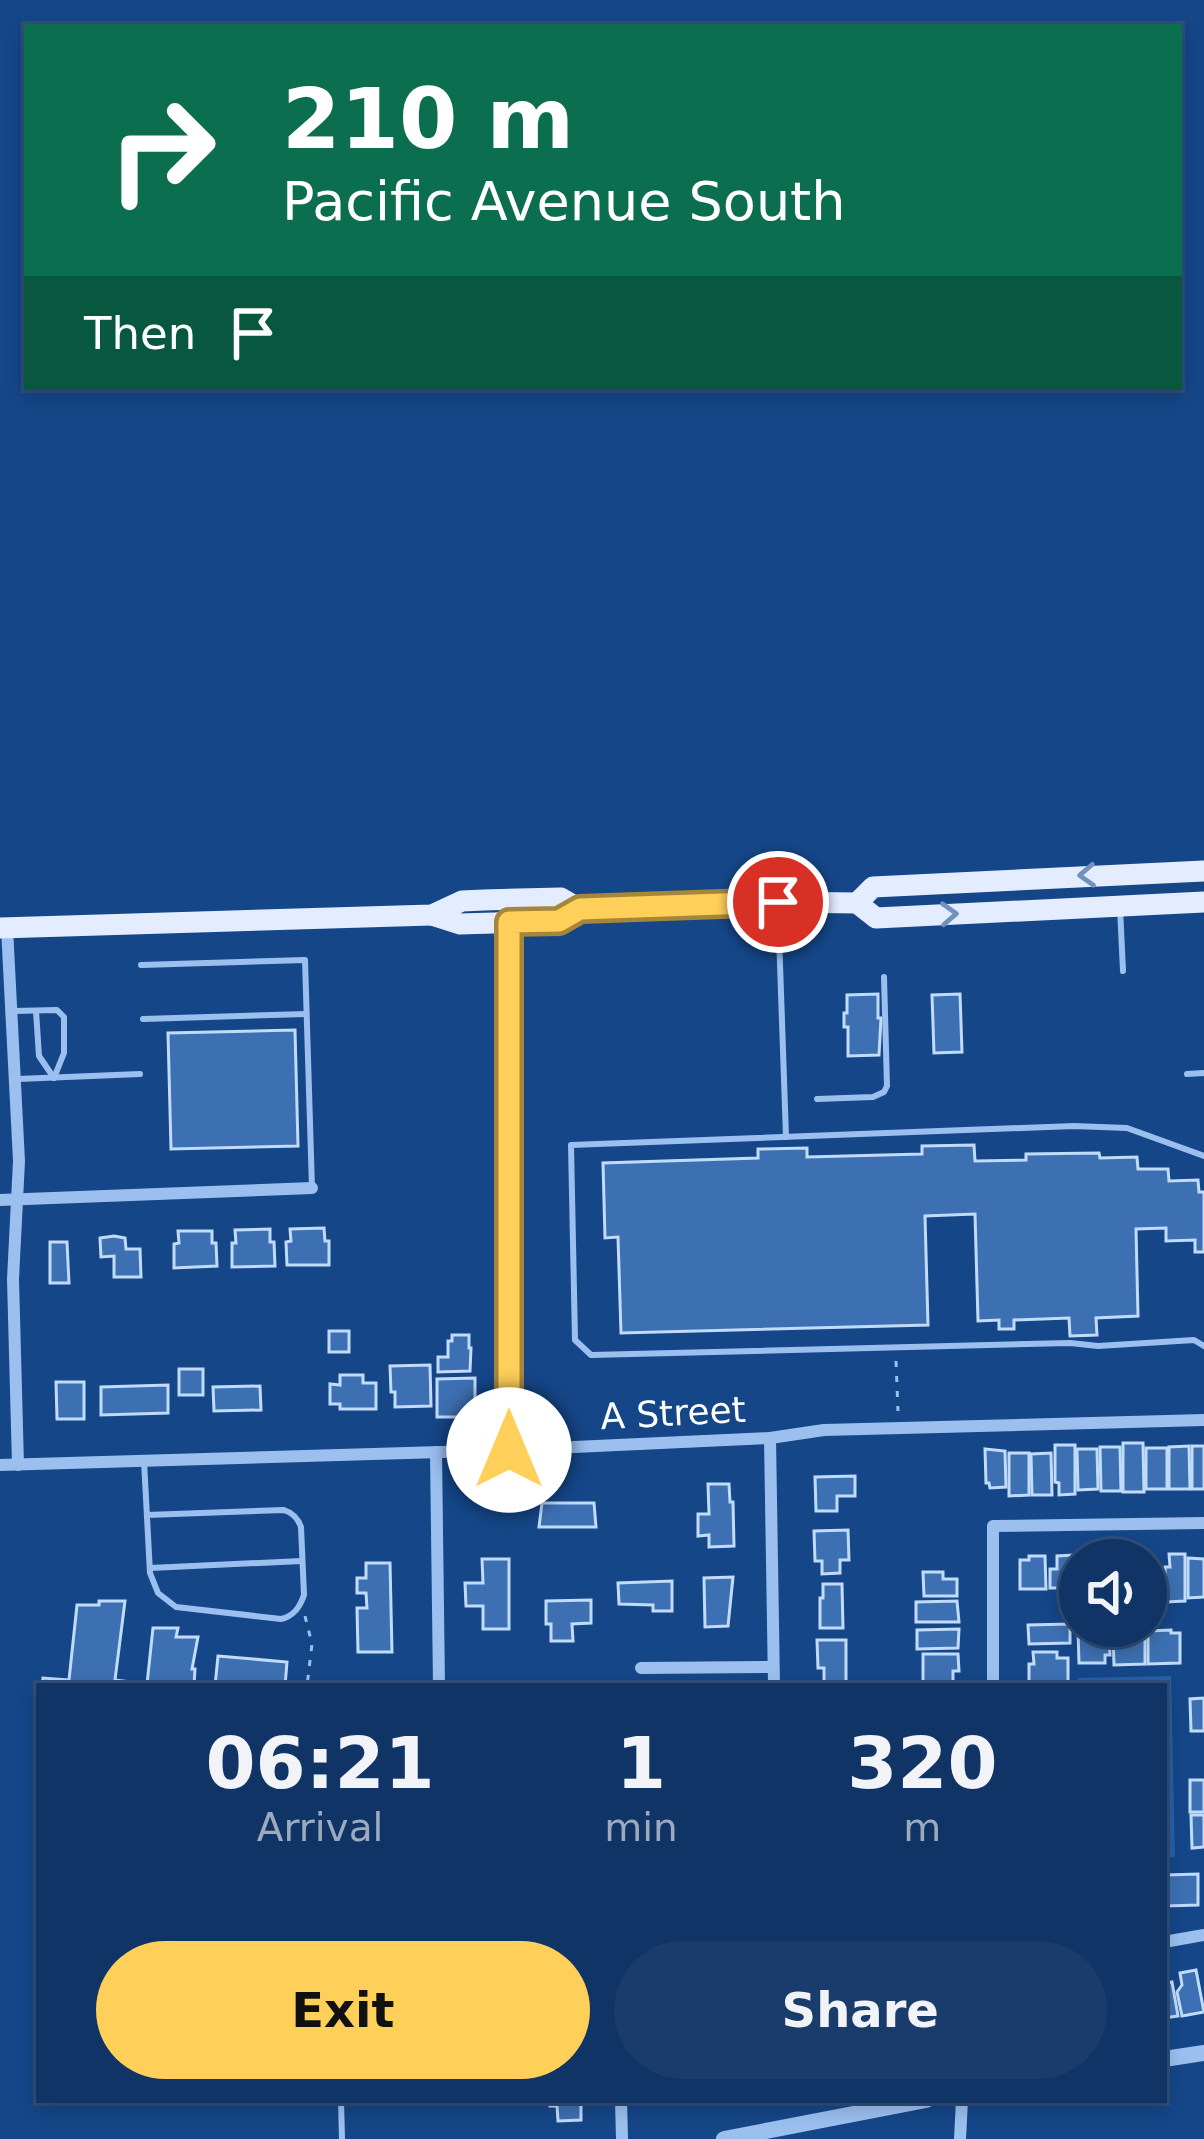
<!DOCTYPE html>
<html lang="en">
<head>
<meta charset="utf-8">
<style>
  body { margin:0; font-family:"DejaVu Sans",sans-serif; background:#193c6c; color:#f1f3f6; height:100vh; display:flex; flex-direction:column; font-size:45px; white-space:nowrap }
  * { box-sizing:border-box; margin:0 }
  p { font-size:39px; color:#9caabf }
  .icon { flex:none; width:66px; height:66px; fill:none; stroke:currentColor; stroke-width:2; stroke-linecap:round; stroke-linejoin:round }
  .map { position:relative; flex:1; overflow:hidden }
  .panel { position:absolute; left:36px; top:1683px; width:1131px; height:420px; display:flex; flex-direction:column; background:#103466; border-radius:0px; box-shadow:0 6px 18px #0003,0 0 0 3px #304f7a }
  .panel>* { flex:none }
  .hud { position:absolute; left:24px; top:24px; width:1158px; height:366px; border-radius:0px; box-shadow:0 6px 18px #0003,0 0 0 3px #304f7a; background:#0b6e4f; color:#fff; overflow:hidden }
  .buttons { position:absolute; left:1059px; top:1539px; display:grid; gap:24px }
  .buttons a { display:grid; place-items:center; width:108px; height:108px; border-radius:50%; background:#103466; box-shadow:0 6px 18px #0003,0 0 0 3px #304f7a; font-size:60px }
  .pin { position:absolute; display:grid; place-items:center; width:102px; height:102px; color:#fff; margin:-51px; border:6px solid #fff; border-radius:50%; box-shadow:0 3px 12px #0007 }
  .me { position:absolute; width:132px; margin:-66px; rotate:0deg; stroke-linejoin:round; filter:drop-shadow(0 0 9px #0008) }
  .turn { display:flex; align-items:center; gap:42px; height:252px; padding:0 60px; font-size:54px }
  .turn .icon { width:156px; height:156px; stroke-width:2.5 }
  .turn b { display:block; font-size:84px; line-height:102px }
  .then { display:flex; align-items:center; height:114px; padding:0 60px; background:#0003; gap:24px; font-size:45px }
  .eta { display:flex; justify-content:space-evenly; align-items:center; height:204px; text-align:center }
  .eta b { font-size:72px; font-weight:600; line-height:84px }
  .button { display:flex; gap:24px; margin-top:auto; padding:24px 60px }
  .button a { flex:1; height:138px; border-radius:72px; background:#ffd059; color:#111; font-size:48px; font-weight:600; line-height:138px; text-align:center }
  .button a+a { background:#193c6c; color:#f1f3f6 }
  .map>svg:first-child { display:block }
  .green { fill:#2760a6 }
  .building { fill:#3d70b2; stroke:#c1dbfb; stroke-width:3 }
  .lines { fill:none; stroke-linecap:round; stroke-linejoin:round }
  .path { stroke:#9bc0ef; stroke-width:3; stroke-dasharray:6 9; stroke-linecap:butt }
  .service { stroke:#9bc0ef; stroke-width:6 }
  .minor { stroke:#9bc0ef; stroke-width:12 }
  .tertiary { stroke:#9bc0ef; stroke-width:16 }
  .primary { stroke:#e3edff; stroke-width:21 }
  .oneway { stroke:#7291be }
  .route-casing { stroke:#a6873a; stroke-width:30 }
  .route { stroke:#ffd059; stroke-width:21 }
  .labels { text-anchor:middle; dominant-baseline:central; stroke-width:10; stroke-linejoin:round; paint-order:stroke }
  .street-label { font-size:36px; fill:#fff; stroke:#154688 }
</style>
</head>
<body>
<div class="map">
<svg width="1204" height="2139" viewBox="0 0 1204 2139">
  <rect width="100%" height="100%" fill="#154688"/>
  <!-- green -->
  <polygon class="green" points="1171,1676 1175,1857 1164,1858 1164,1686 1078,1686 1078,1678"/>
  <!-- building -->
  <g class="building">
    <polygon points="878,994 878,1018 881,1018 879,1055 848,1056 848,1027 844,1027 844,1013 847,1013 847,995"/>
    <polygon points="960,994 962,1052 934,1053 932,995"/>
    <polygon points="295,1030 298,1146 171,1149 168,1033"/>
    <polygon points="974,1145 975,1161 1026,1160 1026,1154 1099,1153 1100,1158 1137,1157 1138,1169 1168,1169 1169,1181 1198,1180 1199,1192 1204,1192 1204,1252 1195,1252 1195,1240 1166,1241 1166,1228 1136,1229 1138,1316 1096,1318 1097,1335 1070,1336 1069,1318 1014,1320 1014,1329 999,1329 999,1320 978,1321 975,1214 925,1216 928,1325 621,1333 618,1237 605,1238 603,1163 758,1158 758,1149 807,1148 807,1157 922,1154 922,1146"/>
    <polygon points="324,1228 325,1241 329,1241 329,1265 287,1265 286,1242 291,1241 290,1229"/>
    <polygon points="270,1229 270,1242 274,1242 275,1266 232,1267 232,1243 236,1243 235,1230"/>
    <polygon points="178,1231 212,1231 212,1243 216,1243 217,1266 174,1268 174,1244 179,1243"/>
    <polygon points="114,1236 125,1238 126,1249 140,1249 141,1277 114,1277 114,1256 101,1257 100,1238"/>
    <polygon points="50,1242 67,1242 69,1283 50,1283"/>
    <rect x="329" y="1331" width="20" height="21"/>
    <polygon points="452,1335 469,1335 469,1348 471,1348 470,1371 438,1372 438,1357 448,1357 448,1341 452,1341"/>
    <polygon points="430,1365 431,1406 395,1407 395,1392 391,1392 390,1366"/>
    <rect x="179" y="1369" width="24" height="26"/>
    <polygon points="340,1375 363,1375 363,1383 376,1383 376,1409 340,1409 340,1404 330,1404 330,1384 340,1385"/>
    <polygon points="475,1378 475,1417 437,1417 437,1379"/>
    <polygon points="56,1382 84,1382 84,1419 57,1419"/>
    <polygon points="168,1385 168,1413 101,1415 101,1387"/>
    <polygon points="260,1386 261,1410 214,1411 213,1387"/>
    <polygon points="1123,1443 1143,1443 1144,1492 1123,1492"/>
    <polygon points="1055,1445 1075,1445 1075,1494 1059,1495 1059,1483 1055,1482"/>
    <polygon points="1189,1446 1190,1489 1169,1489 1169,1447"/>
    <rect x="1192" y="1446" width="12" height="43"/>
    <polygon points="1100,1447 1120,1447 1121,1491 1101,1491"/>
    <rect x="1146" y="1448" width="21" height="41"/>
    <polygon points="985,1449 1005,1451 1006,1487 990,1488 989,1483 986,1483"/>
    <polygon points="1077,1449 1097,1449 1098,1489 1078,1490"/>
    <polygon points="1009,1453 1029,1453 1029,1495 1009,1496"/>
    <polygon points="1051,1453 1052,1495 1032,1495 1031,1454"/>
    <polygon points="855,1476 855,1496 837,1496 837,1511 816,1511 815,1477"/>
    <polygon points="708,1484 729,1484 730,1502 733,1502 734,1546 709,1547 709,1535 698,1536 698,1514 709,1514"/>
    <polygon points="542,1503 594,1503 596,1527 539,1527"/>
    <polygon points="848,1530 849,1560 840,1560 840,1573 822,1574 822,1561 815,1561 814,1531"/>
    <polygon points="1169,1554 1185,1554 1185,1601 1166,1602 1165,1567 1170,1567"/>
    <polygon points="1073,1555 1074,1588 1050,1588 1050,1569 1057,1569 1057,1556"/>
    <polygon points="1029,1556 1045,1556 1046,1589 1020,1589 1020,1560 1029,1560"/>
    <polygon points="1188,1558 1204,1559 1204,1597 1188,1598"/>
    <polygon points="482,1559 509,1559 509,1629 483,1629 483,1606 466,1606 465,1583 483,1583"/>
    <polygon points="366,1563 390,1563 392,1652 358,1652 357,1608 367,1608 366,1593 357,1593 357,1578 366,1578"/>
    <polygon points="923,1572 943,1572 943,1579 957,1579 957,1596 924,1596"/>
    <polygon points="733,1577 728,1626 705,1627 704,1578"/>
    <polygon points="672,1581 672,1611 653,1611 653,1605 619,1604 618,1583"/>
    <polygon points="823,1584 842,1584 843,1628 820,1628 820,1598 823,1598"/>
    <polygon points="591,1600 591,1623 572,1624 573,1641 551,1641 551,1624 546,1624 546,1601"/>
    <polygon points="99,1601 125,1601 115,1680 147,1684 153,1628 178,1628 176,1637 198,1637 192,1669 195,1669 194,1686 42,1686 43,1678 69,1680 77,1605 99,1605"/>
    <polygon points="957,1601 959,1622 916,1622 916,1602"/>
    <polygon points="1070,1624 1070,1643 1029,1644 1028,1625"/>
    <polygon points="959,1629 958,1648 917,1649 917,1630"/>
    <polygon points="1095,1629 1094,1635 1109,1634 1110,1655 1105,1655 1105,1663 1079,1663 1078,1630"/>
    <polygon points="1145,1630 1145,1664 1114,1665 1113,1634"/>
    <polygon points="1171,1630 1171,1633 1180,1633 1180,1663 1148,1664 1148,1631"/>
    <polygon points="817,1640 846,1640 846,1686 824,1686 824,1668 818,1668"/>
    <polygon points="1033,1652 1057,1652 1057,1658 1068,1658 1068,1682 1029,1683 1029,1664 1034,1664"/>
    <polygon points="923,1654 958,1654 959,1671 953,1671 953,1686 932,1686 932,1683 923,1683"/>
    <polygon points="218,1656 287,1662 285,1686 215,1686"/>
    <polygon points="1204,1698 1204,1731 1191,1731 1190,1699"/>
    <rect x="1190" y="1780" width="14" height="32"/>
    <polygon points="1191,1815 1204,1815 1204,1847 1192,1848"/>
    <polygon points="1198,1874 1198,1905 1166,1906 1166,1875"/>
    <polygon points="1196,1970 1204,2012 1182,2016 1177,1992 1182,1985 1180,1973"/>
    <polygon points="1164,1978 1165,1983 1172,1982 1178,2016 1164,2018"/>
    <polygon points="550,2100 581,2100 581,2120 558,2121 557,2106 550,2106"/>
  </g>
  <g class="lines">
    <!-- path -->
    <g class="path">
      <polyline points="896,1361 898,1411"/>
      <polyline points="305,1616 312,1644 307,1686"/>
    </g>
    <!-- service -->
    <g class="service">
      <polyline points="778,906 786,1137"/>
      <polyline points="1120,908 1123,971"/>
      <polyline points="141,965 305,960 312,1188"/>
      <polyline points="14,1011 57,1010 64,1017 64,1053 54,1078"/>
      <polyline points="36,1011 39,1056 54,1078"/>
      <polyline points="143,1019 306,1014"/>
      <polyline points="1187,1074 1204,1073"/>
      <polyline points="18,1079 140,1074"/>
      <polyline points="817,1099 873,1097 884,1092 887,1086 884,977"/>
      <polyline points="1204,1156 1127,1128 1074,1126 571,1145 575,1340 591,1355 1070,1343 1098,1346 1194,1340 1204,1346"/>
      <path d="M144 1461 150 1573 158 1593 176 1607 281 1619C294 1616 300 1607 304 1595L301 1527C298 1518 293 1513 284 1510L147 1515"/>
      <polyline points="150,1568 302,1561"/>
      <polyline points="341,2100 342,2139"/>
    </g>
    <!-- minor -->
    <g class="minor">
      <polyline points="7,928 19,1161 13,1279 18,1465"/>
      <polyline points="0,1200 312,1188"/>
      <polyline points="770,1438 774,1686"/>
      <polyline points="509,1450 509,923"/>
      <polyline points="436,1452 439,1686"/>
      <polyline points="0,1465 509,1450 770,1438 824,1430 1204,1420"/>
      <polyline points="641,1668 773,1667"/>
      <polyline points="993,1686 993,1526 1204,1523"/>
      <polyline points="1164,1942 1204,1935"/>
      <polyline points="621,2100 622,2139"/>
      <polyline points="960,2139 962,2100"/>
    </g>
    <!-- tertiary -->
    <g class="tertiary">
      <polyline points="1164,2059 1204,2053"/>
      <polyline points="724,2139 926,2100"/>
    </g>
    <!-- primary -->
    <g class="primary">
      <polyline points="857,903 873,887 1204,871"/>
      <polyline points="432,915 460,924 559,921 580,909 778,902 857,903 876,918 1204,902"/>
      <polyline points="0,928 432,915 462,901 484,900 561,898 580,909"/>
    </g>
  </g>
  <!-- one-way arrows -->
  <defs><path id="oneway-chevron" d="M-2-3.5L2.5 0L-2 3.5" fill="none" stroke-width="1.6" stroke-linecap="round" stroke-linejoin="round" transform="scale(3)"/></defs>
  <g class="oneway">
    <use href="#oneway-chevron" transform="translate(1087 875) rotate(177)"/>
    <use href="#oneway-chevron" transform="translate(949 914) rotate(-3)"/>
  </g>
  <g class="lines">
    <!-- route casing -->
    <g class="route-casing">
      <polyline id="route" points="509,1450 509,922 559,921 580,909 778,902"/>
    </g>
    <!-- route -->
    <use href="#route" class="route"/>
  </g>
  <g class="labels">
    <!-- street labels -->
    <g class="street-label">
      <text transform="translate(673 1413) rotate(-3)">A Street</text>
    </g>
  </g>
</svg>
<div class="buttons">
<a><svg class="icon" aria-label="sound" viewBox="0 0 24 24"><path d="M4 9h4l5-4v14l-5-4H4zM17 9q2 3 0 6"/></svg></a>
</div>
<div class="pin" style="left:778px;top:902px;background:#d93025"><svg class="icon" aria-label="arrive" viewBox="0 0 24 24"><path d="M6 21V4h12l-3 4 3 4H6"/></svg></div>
<svg class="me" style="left:509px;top:1450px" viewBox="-20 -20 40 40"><circle r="19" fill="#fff"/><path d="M0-13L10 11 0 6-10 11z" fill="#ffd059"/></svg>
<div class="hud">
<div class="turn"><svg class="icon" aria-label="right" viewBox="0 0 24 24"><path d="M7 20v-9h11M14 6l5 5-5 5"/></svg><div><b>210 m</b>Pacific Avenue South</div></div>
<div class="then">Then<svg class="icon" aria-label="arrive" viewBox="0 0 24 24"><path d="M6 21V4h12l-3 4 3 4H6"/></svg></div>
</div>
<section class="panel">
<div class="eta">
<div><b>06:21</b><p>Arrival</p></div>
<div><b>1</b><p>min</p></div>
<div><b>320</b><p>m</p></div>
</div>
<div class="button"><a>Exit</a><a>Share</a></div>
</section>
</div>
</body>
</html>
